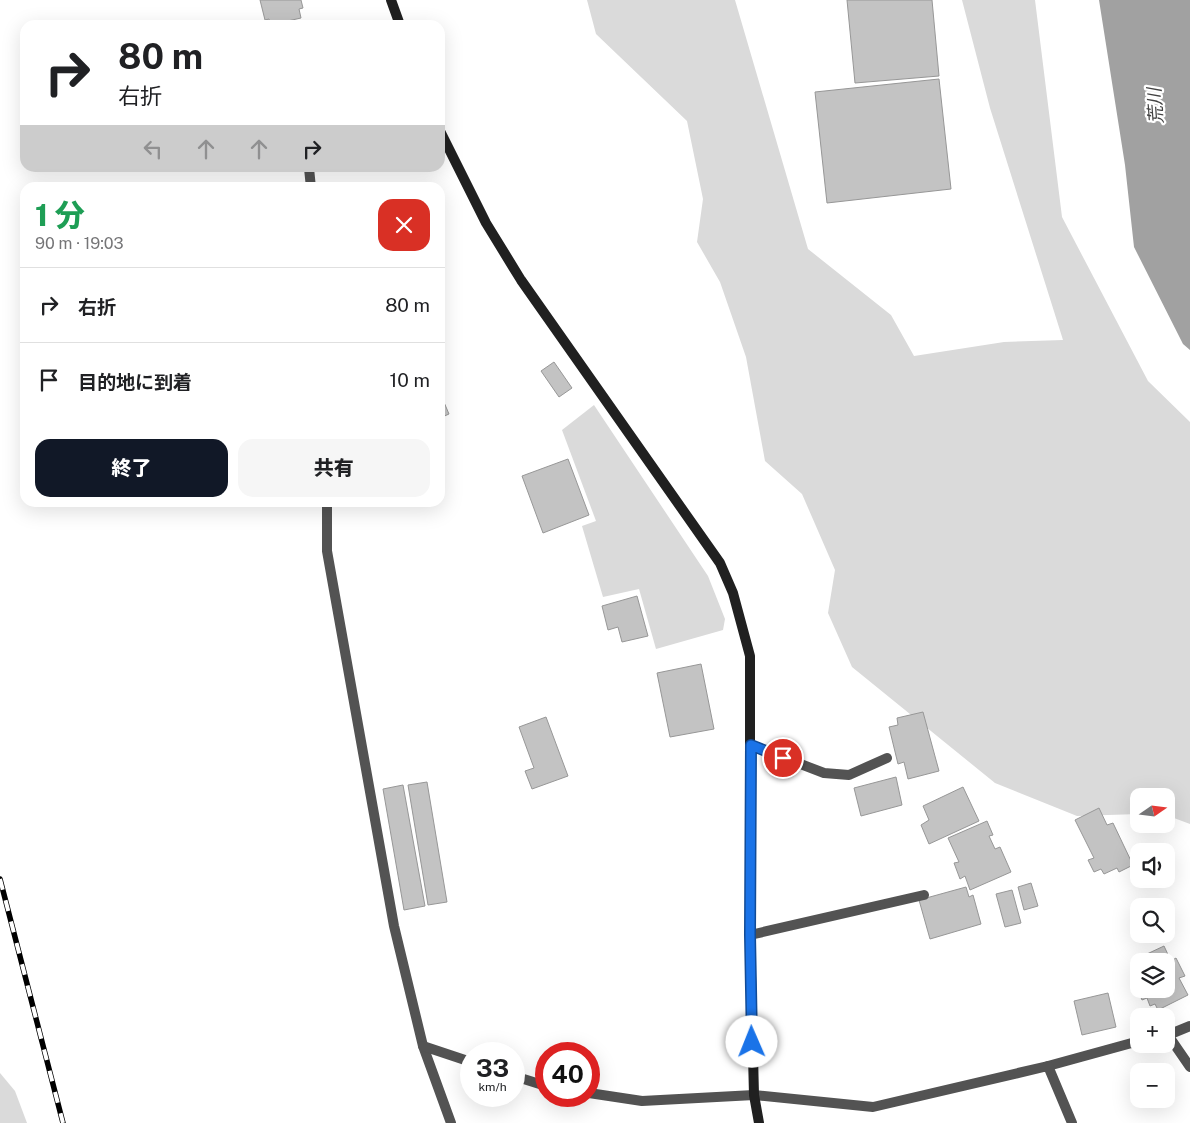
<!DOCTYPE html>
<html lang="ja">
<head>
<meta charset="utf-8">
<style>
  body { margin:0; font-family:"Public Sans","Noto Sans JP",sans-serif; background:#f6f6f6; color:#202124; height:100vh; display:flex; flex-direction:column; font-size:19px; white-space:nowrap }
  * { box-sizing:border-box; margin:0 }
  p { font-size:16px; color:#757577 }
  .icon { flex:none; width:28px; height:28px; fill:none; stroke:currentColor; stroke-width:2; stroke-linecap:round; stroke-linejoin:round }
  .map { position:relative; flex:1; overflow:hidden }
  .details { position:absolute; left:20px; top:182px; width:425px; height:325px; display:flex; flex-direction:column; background:#fff; border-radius:15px; box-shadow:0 5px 20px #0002 }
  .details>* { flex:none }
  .guide { position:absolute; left:20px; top:20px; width:425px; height:152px; border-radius:15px; box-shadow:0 5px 20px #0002; background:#fff; color:#202124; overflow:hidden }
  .needle { width:32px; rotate:76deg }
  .fabs { position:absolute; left:1130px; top:788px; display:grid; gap:10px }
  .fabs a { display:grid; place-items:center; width:45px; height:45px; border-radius:10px; background:#fff; box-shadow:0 5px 20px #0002; font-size:25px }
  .speed { position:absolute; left:460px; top:1042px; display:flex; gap:10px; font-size:25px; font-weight:700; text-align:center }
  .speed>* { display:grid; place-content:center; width:65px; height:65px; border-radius:50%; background:#fff; box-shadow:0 5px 20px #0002; line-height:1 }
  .speed small { font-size:12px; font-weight:400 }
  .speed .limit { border:8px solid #d22; background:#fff; color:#111 }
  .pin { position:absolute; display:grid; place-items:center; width:42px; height:42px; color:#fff; margin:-21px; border:2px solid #fff; border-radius:50%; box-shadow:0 1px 5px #0007 }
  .me { position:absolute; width:55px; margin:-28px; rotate:359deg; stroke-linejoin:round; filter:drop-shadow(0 0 4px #0008) }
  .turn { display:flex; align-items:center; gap:18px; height:105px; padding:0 15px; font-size:22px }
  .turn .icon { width:65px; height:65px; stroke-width:2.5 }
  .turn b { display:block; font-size:35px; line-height:42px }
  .lanes { display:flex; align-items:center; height:48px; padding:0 15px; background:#0003; justify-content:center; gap:25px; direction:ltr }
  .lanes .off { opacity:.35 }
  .round { display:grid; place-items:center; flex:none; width:52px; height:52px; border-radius:15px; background:#f6f6f6 }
  .head { display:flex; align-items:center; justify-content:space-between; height:85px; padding:0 15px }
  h1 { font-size:30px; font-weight:800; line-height:38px; color:#1e9e55 }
  .button { display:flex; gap:10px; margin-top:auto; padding:10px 15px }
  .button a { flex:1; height:58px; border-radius:15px; background:#111827; color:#fff; font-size:20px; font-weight:800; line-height:58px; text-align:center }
  .button a+a { background:#f6f6f6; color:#202124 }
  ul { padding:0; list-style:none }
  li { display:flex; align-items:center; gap:15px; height:75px; padding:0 15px; border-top:1px solid #e0e0e0 }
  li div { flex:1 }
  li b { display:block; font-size:19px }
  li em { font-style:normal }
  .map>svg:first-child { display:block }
  .green { fill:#dadada }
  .water { fill:#a1a1a1 }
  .building { fill:#c3c3c3; stroke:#979797 }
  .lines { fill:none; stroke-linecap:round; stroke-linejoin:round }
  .lane { stroke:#535353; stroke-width:10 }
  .street { stroke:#535353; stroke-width:10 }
  .secondary { stroke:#202020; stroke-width:10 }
  .rail-casing { stroke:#000; stroke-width:5.5 }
  .rail { stroke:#fff; stroke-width:4; stroke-dasharray:11; stroke-linecap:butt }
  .route-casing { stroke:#114b97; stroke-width:12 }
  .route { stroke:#1a73e8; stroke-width:9 }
  .labels { text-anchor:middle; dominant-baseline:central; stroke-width:4.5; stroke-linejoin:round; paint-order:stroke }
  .water-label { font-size:18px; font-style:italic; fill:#424242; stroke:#fff }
</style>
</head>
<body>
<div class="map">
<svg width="1190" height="1123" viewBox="0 0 1190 1123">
  <rect width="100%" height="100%" fill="#fff"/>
  <!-- green -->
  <g class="green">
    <polygon points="587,0 735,0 808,249 891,315 914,356 1004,342 1063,340 990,108 962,0 1035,0 1062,217 1148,381 1190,422 1190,824 1166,815 1166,796 1139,796 1139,814 1077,816 995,783 852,667 828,613 835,570 802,494 765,461 746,357 720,282 697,242 703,199 687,121 596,34"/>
    <polygon points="594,405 708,576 725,619 723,630 656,649 639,589 603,597 582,526 596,521 562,430"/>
    <polygon points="0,1073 15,1091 27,1123 0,1123"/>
  </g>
  <!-- water -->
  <polygon class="water" points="1099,0 1190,0 1190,350 1183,344 1134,247 1125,165"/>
  <!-- building -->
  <g class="building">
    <polygon points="260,0 301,0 303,8 299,9 301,18 270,25 269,19 265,20"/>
    <polygon points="847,0 932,0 939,76 855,83"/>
    <polygon points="939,79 951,189 827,203 815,92"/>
    <polygon points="554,362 572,388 559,397 541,371"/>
    <polygon points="440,393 449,414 440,418"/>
    <polygon points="568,459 589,515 543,533 522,476"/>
    <polygon points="637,596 648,636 622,642 618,627 608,630 602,606"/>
    <polygon points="701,664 714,729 670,737 657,673"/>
    <polygon points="923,712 939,771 908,779 904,762 898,764 889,727 898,725 897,718"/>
    <polygon points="546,717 568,776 532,789 525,771 534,768 519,727"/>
    <polygon points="896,777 902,805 861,816 854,788"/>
    <polygon points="427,782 447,902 428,905 408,785"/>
    <polygon points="403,785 425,906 404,910 383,789"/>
    <polygon points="963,787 979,821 929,844 921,825 929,820 923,806"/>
    <polygon points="1099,808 1107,825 1113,823 1133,865 1119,872 1117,868 1104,874 1101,869 1094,872 1088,860 1094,858 1075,820"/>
    <polygon points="987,821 993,835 989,836 995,849 1000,847 1011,872 970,890 965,876 960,879 954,863 959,862 948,838"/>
    <polygon points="1031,883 1038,906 1024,910 1018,887"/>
    <polygon points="966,887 969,897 973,895 981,924 930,939 919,900"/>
    <polygon points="1012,890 1021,923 1005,927 996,894"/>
    <polygon points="1164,946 1171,961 1176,958 1185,976 1179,978 1188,995 1158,1010 1155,1004 1150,1006 1147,998 1142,1000 1137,988 1166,989 1166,961 1139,961 1139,977 1132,961"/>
    <polygon points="1108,993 1116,1027 1082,1035 1074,1001"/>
  </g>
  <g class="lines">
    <!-- lane -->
    <g class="lane">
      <polyline points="751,745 824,773 849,775 887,758"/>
      <polyline points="750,935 924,895"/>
      <polyline points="1166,1035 1168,1035 1190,1067"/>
      <polyline points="1168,1035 1190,1026"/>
      <polyline points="1048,1066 1139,1041"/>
    </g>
    <!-- street -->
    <g class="street">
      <polyline points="309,168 311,188"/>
      <polyline points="327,502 327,551 394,926 423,1046 451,1123"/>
      <polyline points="423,1046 471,1062"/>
      <polyline points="514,1076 546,1086"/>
      <polyline points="589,1093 642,1101 754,1095 873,1107 1048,1066 1072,1123"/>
    </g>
    <!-- secondary -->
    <g class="secondary">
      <polyline points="391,0 400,25"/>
      <polyline points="440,131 486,223 521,280 720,563 733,593 750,656 750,935 754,1095 759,1123"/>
    </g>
    <!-- rail casing -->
    <g class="rail-casing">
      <polyline id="rail" points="0,879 63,1123"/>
    </g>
    <!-- rail -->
    <use href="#rail" class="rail"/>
  </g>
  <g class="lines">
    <!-- route casing -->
    <g class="route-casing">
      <polyline id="route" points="752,1042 750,935 751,745 783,758"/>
    </g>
    <!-- route -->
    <use href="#route" class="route"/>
  </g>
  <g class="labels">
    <!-- water labels -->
    <g class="water-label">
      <text transform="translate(1155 106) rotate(-94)">荒川</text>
    </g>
  </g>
</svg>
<div class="fabs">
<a><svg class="needle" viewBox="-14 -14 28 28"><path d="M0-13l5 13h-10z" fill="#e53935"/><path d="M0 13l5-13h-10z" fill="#757577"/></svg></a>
<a><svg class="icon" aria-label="sound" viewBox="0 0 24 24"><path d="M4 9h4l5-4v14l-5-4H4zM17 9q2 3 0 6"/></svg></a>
<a><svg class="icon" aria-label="search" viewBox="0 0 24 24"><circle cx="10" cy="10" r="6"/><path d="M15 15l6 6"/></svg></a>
<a><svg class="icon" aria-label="layers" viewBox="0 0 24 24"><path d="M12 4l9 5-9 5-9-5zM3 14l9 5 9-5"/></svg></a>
<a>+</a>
<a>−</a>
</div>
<div class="speed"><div>33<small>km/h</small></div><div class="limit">40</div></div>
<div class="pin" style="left:783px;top:758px;background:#d93025"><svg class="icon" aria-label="arrive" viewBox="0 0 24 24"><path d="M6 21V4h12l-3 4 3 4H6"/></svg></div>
<svg class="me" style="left:752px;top:1042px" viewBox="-20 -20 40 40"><circle r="19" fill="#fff"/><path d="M0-13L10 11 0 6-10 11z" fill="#1a73e8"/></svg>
<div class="guide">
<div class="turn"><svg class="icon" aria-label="right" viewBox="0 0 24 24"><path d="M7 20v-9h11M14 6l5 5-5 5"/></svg><div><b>80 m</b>右折</div></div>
<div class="lanes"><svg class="icon off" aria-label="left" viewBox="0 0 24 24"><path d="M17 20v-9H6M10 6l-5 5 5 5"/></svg><svg class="icon off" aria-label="ahead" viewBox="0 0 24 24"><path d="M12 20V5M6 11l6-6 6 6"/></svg><svg class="icon off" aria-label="ahead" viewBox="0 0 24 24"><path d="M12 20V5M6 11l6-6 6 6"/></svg><svg class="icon" aria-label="right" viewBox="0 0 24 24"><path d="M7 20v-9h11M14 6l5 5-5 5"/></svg></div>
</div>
<section class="details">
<div class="head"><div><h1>1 分</h1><p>90 m · 19:03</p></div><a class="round" style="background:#d93025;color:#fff"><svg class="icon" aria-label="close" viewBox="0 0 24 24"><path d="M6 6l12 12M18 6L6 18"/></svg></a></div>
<ul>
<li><svg class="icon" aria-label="right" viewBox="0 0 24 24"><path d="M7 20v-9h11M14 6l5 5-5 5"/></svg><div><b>右折</b></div><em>80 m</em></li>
<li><svg class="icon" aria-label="arrive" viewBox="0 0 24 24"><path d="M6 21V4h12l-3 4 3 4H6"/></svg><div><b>目的地に到着</b></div><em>10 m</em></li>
</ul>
<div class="button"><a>終了</a><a>共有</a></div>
</section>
</div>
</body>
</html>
